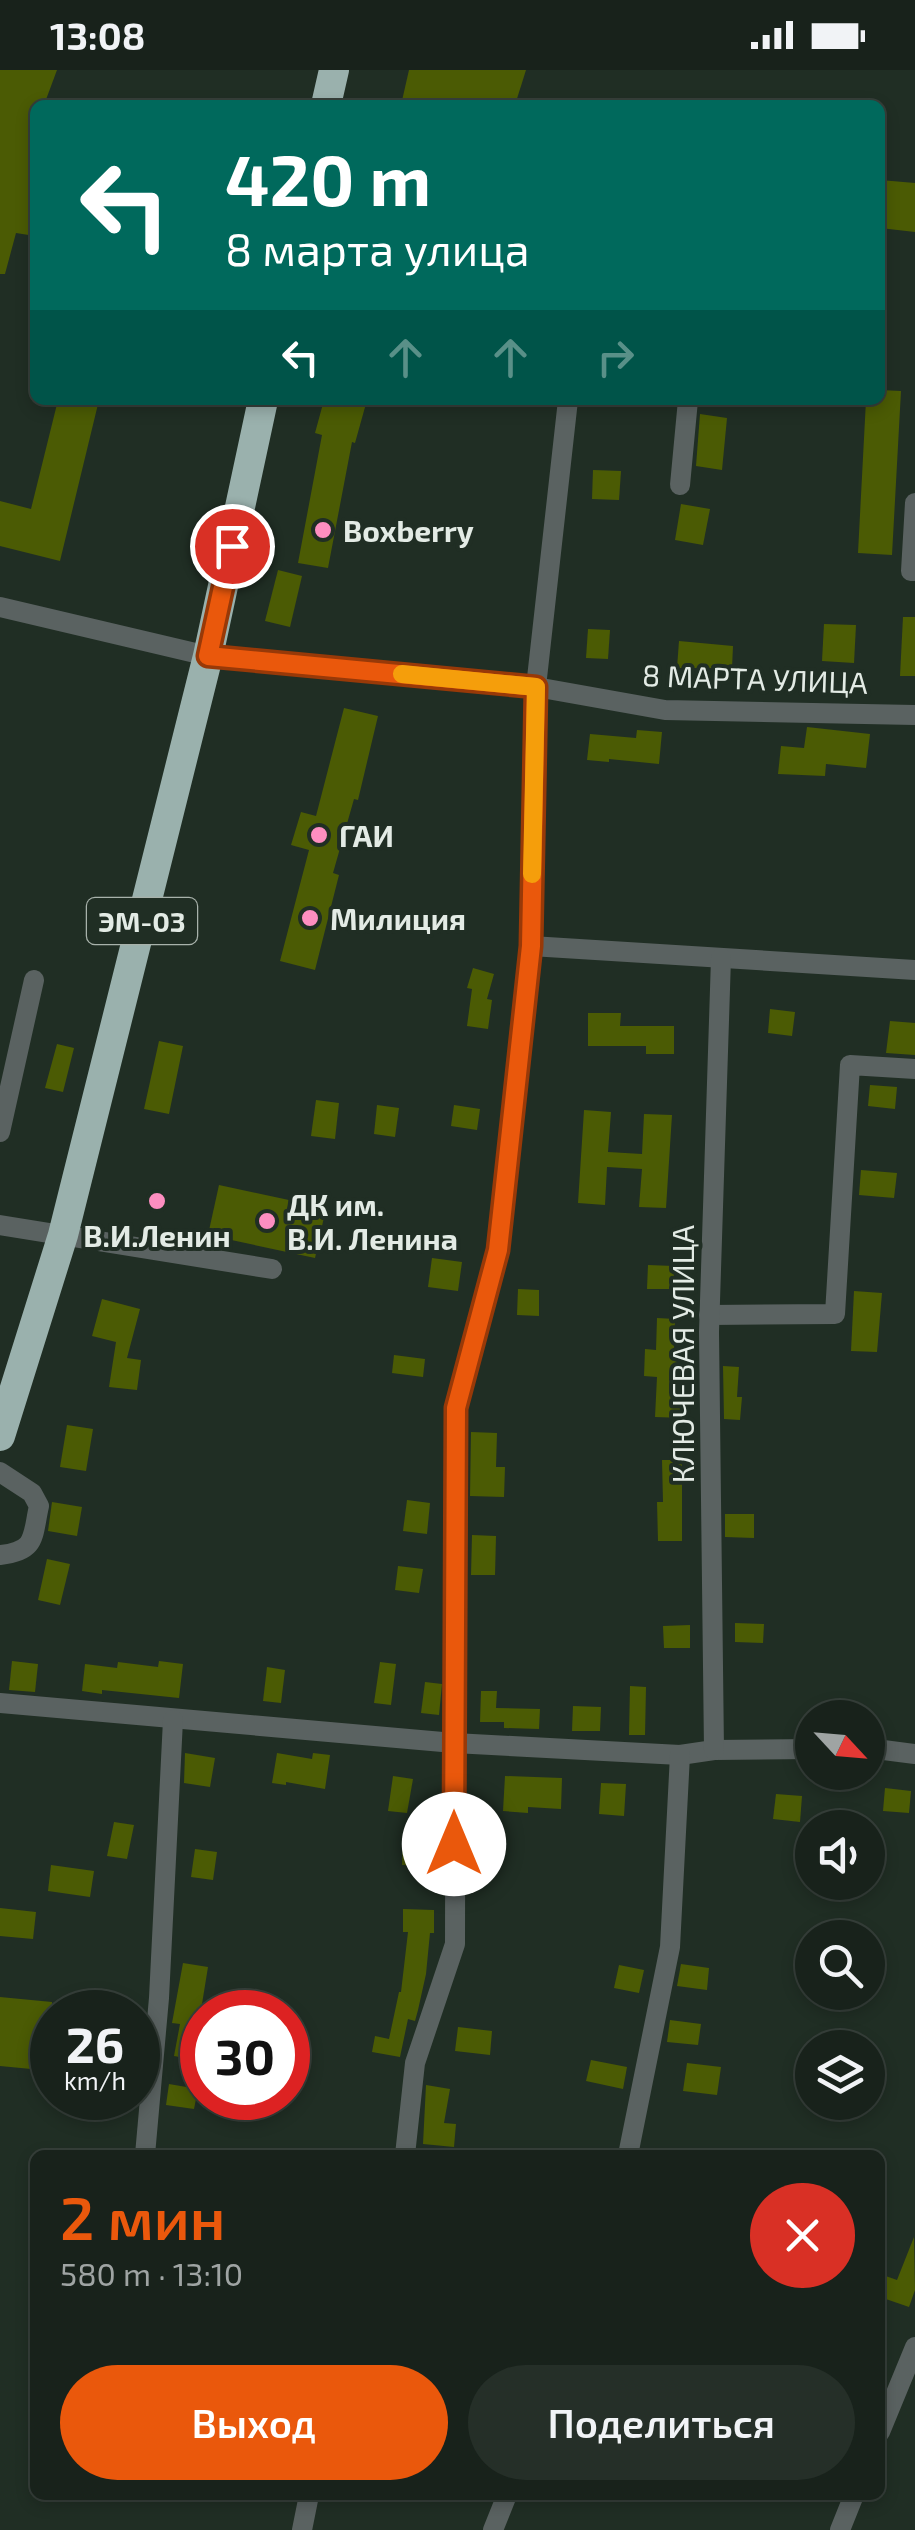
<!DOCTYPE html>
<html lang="ru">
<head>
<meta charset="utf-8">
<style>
  body { margin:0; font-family:"Exo 2",sans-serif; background:#252f28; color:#f1f3f6; height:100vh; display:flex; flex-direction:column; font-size:38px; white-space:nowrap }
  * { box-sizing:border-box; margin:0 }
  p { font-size:32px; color:#9fa4a3 }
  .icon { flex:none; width:55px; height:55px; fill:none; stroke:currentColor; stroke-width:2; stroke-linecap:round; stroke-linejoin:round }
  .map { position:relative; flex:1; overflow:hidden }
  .side { position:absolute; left:30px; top:2080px; width:855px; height:350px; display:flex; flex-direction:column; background:#18221b; border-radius:15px; box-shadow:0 5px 15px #0003,0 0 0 2px #363f3a }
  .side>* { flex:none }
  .banner { position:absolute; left:30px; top:30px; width:855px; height:305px; border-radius:15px; box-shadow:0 5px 15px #0003,0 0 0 2px #363f3a; background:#00695c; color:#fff; overflow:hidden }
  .needle { width:65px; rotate:116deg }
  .tools { position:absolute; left:795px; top:1630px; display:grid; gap:20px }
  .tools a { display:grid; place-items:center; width:90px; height:90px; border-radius:50%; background:#18221b; box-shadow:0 5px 15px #0003,0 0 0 2px #363f3a; font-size:50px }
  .speed { position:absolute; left:30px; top:1920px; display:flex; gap:20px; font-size:50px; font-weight:700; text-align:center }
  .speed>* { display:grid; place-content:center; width:130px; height:130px; border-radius:50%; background:#18221b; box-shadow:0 5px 15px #0003,0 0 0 2px #363f3a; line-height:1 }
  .speed small { font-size:25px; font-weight:400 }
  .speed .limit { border:15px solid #d22; background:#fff; color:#111 }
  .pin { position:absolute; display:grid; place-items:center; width:85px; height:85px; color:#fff; margin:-42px; border:5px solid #fff; border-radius:50%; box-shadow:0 2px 10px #0007 }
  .me { position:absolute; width:110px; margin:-55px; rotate:0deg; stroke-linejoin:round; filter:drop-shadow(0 0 8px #0008) }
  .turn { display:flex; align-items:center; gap:35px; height:210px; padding:0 30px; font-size:45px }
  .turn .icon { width:130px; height:130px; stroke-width:2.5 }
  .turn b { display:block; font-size:70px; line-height:85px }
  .lanes { display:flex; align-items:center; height:95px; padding:0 30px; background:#0003; justify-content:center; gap:50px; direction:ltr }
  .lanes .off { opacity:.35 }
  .round { display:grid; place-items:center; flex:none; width:105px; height:105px; border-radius:52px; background:#252f28 }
  .headline { display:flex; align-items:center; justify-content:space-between; height:170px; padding:0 30px }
  h1 { font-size:60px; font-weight:600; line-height:75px; color:#ea580c }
  .primary-button { display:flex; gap:20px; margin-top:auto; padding:20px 30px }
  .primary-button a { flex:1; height:115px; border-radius:60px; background:#ea580c; color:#fff; font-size:40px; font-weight:600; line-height:115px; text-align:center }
  .primary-button a+a { background:#252f28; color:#f1f3f6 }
  .status { display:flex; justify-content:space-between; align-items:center; height:70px; padding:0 50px; background:#18221b; direction:ltr }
  .status svg { height:28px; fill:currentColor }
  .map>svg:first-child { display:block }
  .building { fill:#4b5b04 }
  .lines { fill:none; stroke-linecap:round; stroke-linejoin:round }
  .minor { stroke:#5a6261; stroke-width:20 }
  .highway { stroke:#9ab1ad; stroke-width:30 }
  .route-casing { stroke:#983908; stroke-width:25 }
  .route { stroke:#ea580c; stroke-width:18 }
  .slow { stroke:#f59e0b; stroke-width:18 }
  .poi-dot { fill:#fd8ec0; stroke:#202e24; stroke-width:4 }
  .labels { text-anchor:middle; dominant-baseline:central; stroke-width:8; stroke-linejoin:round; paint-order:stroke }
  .shield { fill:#202e24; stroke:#a8b2ab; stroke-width:2.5 }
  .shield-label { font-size:28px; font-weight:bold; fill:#e3ebe5 }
  .poi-label { font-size:30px; font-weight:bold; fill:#e3ebe5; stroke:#202e24; text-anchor:start }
  .street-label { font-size:30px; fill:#e3ebe5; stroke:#202e24 }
</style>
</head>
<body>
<div class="status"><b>13:08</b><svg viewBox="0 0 49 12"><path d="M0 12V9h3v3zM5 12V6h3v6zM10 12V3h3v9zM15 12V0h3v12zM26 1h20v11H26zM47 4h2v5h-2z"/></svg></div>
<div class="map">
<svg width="915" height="2460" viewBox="0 0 915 2460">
  <rect width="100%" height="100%" fill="#202e24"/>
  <!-- building -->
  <g class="building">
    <polygon points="0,0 57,0 44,35 35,35 35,166 16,163 5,204 0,204"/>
    <polygon points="409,0 526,0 515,35 401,35"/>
    <polygon points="880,110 915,113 915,162 880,158"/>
    <polygon points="880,320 901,321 892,485 858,483 866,330 880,330"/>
    <polygon points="58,330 99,330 60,491 0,476 0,431 31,439"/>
    <polygon points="324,330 367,330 355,373 352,372 328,498 298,493 322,365 315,363"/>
    <polygon points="700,344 727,348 722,400 696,396"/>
    <polygon points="593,400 621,401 619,430 592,429"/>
    <polygon points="681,434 710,439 703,475 675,470"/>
    <polygon points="278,500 302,506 290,557 265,551"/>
    <polygon points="903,547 915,547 915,606 900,606"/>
    <polygon points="824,554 856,555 854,593 822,591"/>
    <polygon points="588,559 610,560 608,589 586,588"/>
    <polygon points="679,571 733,576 732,598 677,598"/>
    <polygon points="344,638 378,646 358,730 354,729 333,803 339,805 315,900 280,891 309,780 291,775 301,742 316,746"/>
    <polygon points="807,657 870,664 866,698 826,694 825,706 778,704 781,676 804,678"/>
    <polygon points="637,660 662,662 659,694 609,689 609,692 587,690 590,664 636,668"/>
    <polygon points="473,898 494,904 487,929 492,930 488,959 467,956 472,919 467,918"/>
    <polygon points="770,939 795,942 792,966 768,963"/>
    <polygon points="588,943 621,943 620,956 674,956 674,984 646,984 646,976 588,976"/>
    <polygon points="890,951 915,953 915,985 886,983"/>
    <polygon points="159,971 183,976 169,1044 144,1039"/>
    <polygon points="57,974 74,978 63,1022 45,1018"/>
    <polygon points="870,1015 897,1017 895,1039 868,1036"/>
    <polygon points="316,1030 339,1033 335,1069 311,1066"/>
    <polygon points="377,1035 399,1038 395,1067 374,1064"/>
    <polygon points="454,1035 480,1039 477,1060 451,1056"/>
    <polygon points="584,1040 611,1042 608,1082 642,1084 644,1044 672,1045 666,1138 639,1137 642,1099 607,1097 605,1135 578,1133"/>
    <polygon points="861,1100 897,1103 894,1128 859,1125"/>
    <polygon points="219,1115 326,1138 315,1188 208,1165"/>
    <polygon points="432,1188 462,1192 458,1221 428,1217"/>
    <polygon points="648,1195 674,1196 674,1219 647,1219"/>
    <polygon points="518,1219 539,1220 539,1246 517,1245"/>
    <polygon points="854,1221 882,1223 877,1282 851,1281"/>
    <polygon points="102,1229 140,1239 127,1288 141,1290 137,1320 109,1317 116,1272 92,1266"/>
    <polygon points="657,1248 675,1249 674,1280 682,1280 681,1324 684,1324 683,1348 655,1347 657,1307 644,1306 645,1279 656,1280"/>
    <polygon points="394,1285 425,1289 423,1307 392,1303"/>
    <polygon points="723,1296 739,1297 737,1327 742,1327 740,1350 724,1349"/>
    <polygon points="67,1355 93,1359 86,1401 60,1397"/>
    <polygon points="471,1362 497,1363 496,1397 505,1397 504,1427 470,1426"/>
    <polygon points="662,1390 682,1390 682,1471 658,1471 657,1432 663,1432"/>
    <polygon points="407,1430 430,1433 427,1464 403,1461"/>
    <polygon points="52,1432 82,1437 77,1466 48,1461"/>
    <polygon points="725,1444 754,1444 754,1468 725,1467"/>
    <polygon points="472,1465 496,1466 495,1505 471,1505"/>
    <polygon points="47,1489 70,1494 60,1535 38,1530"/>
    <polygon points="398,1496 423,1499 419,1523 395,1520"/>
    <polygon points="735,1553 764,1554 763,1573 735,1572"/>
    <polygon points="690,1555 690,1578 664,1578 663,1556"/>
    <polygon points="12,1591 38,1594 35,1622 9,1620"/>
    <polygon points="159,1591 183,1594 179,1628 102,1620 102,1624 82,1621 85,1594 117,1598 118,1592 158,1597"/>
    <polygon points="380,1592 396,1594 391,1635 374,1633"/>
    <polygon points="267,1597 285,1600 281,1633 263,1631"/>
    <polygon points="425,1612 442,1614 439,1645 421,1643"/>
    <polygon points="630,1616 646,1617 645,1665 629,1665"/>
    <polygon points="481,1621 497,1621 496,1638 540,1639 539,1659 504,1658 504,1652 480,1652"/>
    <polygon points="573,1636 601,1637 600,1661 572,1661"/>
    <polygon points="185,1683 215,1688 210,1717 184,1713"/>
    <polygon points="277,1683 312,1689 313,1683 330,1685 325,1719 286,1712 286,1715 272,1713"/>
    <polygon points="393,1706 413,1709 407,1743 388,1741"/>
    <polygon points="505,1706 562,1708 561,1739 528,1737 528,1743 503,1741"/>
    <polygon points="601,1713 626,1714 624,1746 599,1744"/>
    <polygon points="885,1718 911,1721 909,1743 883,1741"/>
    <polygon points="776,1724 802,1726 800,1752 773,1749"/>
    <polygon points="114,1752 134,1755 127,1789 107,1786"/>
    <polygon points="403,1770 430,1770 430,1796 402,1795"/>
    <polygon points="195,1779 217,1782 213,1810 191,1807"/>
    <polygon points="51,1795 94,1801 90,1827 48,1821"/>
    <polygon points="0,1838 36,1842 33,1869 0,1866"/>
    <polygon points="403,1839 434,1840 434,1863 430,1863 426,1904 418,1940 415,1951 408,1949 400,1987 372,1982 375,1966 389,1969 399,1922 401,1922 408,1862 403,1862"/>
    <polygon points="183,1893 208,1897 196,1971 202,1972 202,1991 174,1986 180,1954 172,1953"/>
    <polygon points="681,1894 709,1898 707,1920 677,1916"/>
    <polygon points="619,1895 644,1900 639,1923 614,1918"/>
    <polygon points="0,1927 52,1932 52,2001 0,1996"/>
    <polygon points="670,1950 701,1954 698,1975 667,1972"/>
    <polygon points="458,1957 492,1961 490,1985 455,1981"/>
    <polygon points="591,1990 627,1997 623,2019 586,2011"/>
    <polygon points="687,1993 721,1997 717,2025 683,2021"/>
    <polygon points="169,2014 198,2019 194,2039 166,2035"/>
    <polygon points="426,2015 450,2019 444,2053 456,2054 454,2077 423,2074"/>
    <polygon points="914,2167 915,2220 909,2237 880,2227 880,2204 897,2210"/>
  </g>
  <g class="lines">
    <!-- minor -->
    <g class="minor">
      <polyline points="680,415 688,330"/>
      <polyline points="915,433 911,501 915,501"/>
      <polyline points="0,537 208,586 536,617 665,640 915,645"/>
      <polyline points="531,876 915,900"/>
      <polyline points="0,1062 34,910"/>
      <polyline points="0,1155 272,1199"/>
      <polyline points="709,1245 835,1244 850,995 915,999"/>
      <path d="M0 1402 32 1423 39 1436C32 1467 37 1481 0 1485"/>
      <polyline points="0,1633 454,1673 680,1685 714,1680 812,1679"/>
      <polyline points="868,1678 915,1684"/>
      <polyline points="714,1680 709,1262 721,888"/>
      <polyline points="145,2085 159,1928 173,1650"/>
      <polyline points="405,2085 415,1993 455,1874 456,1337 499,1180 531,876 536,617 568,330"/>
      <polyline points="628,2085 670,1877 680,1685"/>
      <polyline points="880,2362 915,2277"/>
      <polyline points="302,2460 309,2425"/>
      <polyline points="493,2460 507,2425"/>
      <polyline points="840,2460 854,2425"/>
    </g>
    <!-- highway -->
    <g class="highway">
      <polyline points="326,35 334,0"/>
      <polyline points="0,1366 63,1165 208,586 263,330"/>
    </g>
  </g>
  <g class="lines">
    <!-- route casing -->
    <g class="route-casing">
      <polyline id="route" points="232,476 208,586 536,617 531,876 498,1180 456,1338 454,1774"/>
    </g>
    <!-- route -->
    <use href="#route" class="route"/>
    <!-- slow -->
    <polyline class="slow" points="402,604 536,617 532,804"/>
  </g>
  <!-- markers -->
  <g class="poi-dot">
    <circle cx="323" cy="460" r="10"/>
    <circle cx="319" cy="765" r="10"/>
    <circle cx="310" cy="848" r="10"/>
    <circle cx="157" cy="1131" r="10"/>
    <circle cx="267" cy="1151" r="10"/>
  </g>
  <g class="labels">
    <!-- shield labels -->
    <rect class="shield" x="87" y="828" width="110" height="46" rx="8"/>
    <g class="shield-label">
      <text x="142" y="851">ЭМ-03</text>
    </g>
    <!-- poi labels -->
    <g class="poi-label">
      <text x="343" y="460">Boxberry</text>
      <text x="339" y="765">ГАИ</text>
      <text x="330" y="848">Милиция</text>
      <text x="287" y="1134">ДК им.<tspan x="287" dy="34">В.И. Ленина</tspan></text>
      <text x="157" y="1165" text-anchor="middle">В.И.Ленин</text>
    </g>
    <!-- street labels -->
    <g class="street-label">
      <text transform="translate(755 608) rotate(2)">8 МАРТА УЛИЦА</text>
      <text transform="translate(682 1284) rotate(-90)">КЛЮЧЕВАЯ УЛИЦА</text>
    </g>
  </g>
</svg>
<div class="tools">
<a><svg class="needle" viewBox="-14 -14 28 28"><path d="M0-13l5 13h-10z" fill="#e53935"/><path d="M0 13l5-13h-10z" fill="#9fa4a3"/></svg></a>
<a><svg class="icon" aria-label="sound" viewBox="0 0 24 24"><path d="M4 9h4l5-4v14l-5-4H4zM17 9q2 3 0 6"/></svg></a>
<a><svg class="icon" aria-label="search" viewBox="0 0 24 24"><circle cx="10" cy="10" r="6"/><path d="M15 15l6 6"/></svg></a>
<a><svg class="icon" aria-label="layers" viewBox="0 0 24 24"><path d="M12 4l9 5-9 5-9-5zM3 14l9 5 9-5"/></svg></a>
</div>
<div class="speed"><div>26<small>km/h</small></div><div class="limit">30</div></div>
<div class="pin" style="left:232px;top:476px;background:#d93025"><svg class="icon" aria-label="arrive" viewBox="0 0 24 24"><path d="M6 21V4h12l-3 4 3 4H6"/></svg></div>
<svg class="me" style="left:454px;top:1774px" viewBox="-20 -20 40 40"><circle r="19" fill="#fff"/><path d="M0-13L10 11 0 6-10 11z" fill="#ea580c"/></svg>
<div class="banner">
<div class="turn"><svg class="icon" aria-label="left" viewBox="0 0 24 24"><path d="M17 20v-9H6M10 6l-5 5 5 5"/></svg><div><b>420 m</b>8 марта улица</div></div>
<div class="lanes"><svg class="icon" aria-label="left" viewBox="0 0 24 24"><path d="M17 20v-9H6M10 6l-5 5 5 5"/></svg><svg class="icon off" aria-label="ahead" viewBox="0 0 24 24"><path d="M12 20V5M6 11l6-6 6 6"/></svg><svg class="icon off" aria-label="ahead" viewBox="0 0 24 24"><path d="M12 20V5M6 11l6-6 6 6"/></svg><svg class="icon off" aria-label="right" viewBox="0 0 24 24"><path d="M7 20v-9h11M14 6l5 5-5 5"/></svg></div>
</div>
<section class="side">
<div class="headline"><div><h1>2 мин</h1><p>580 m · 13:10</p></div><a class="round" style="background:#d93025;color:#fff"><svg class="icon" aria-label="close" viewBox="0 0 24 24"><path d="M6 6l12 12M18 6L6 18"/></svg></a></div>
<div class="primary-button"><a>Выход</a><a>Поделиться</a></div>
</section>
</div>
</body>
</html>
